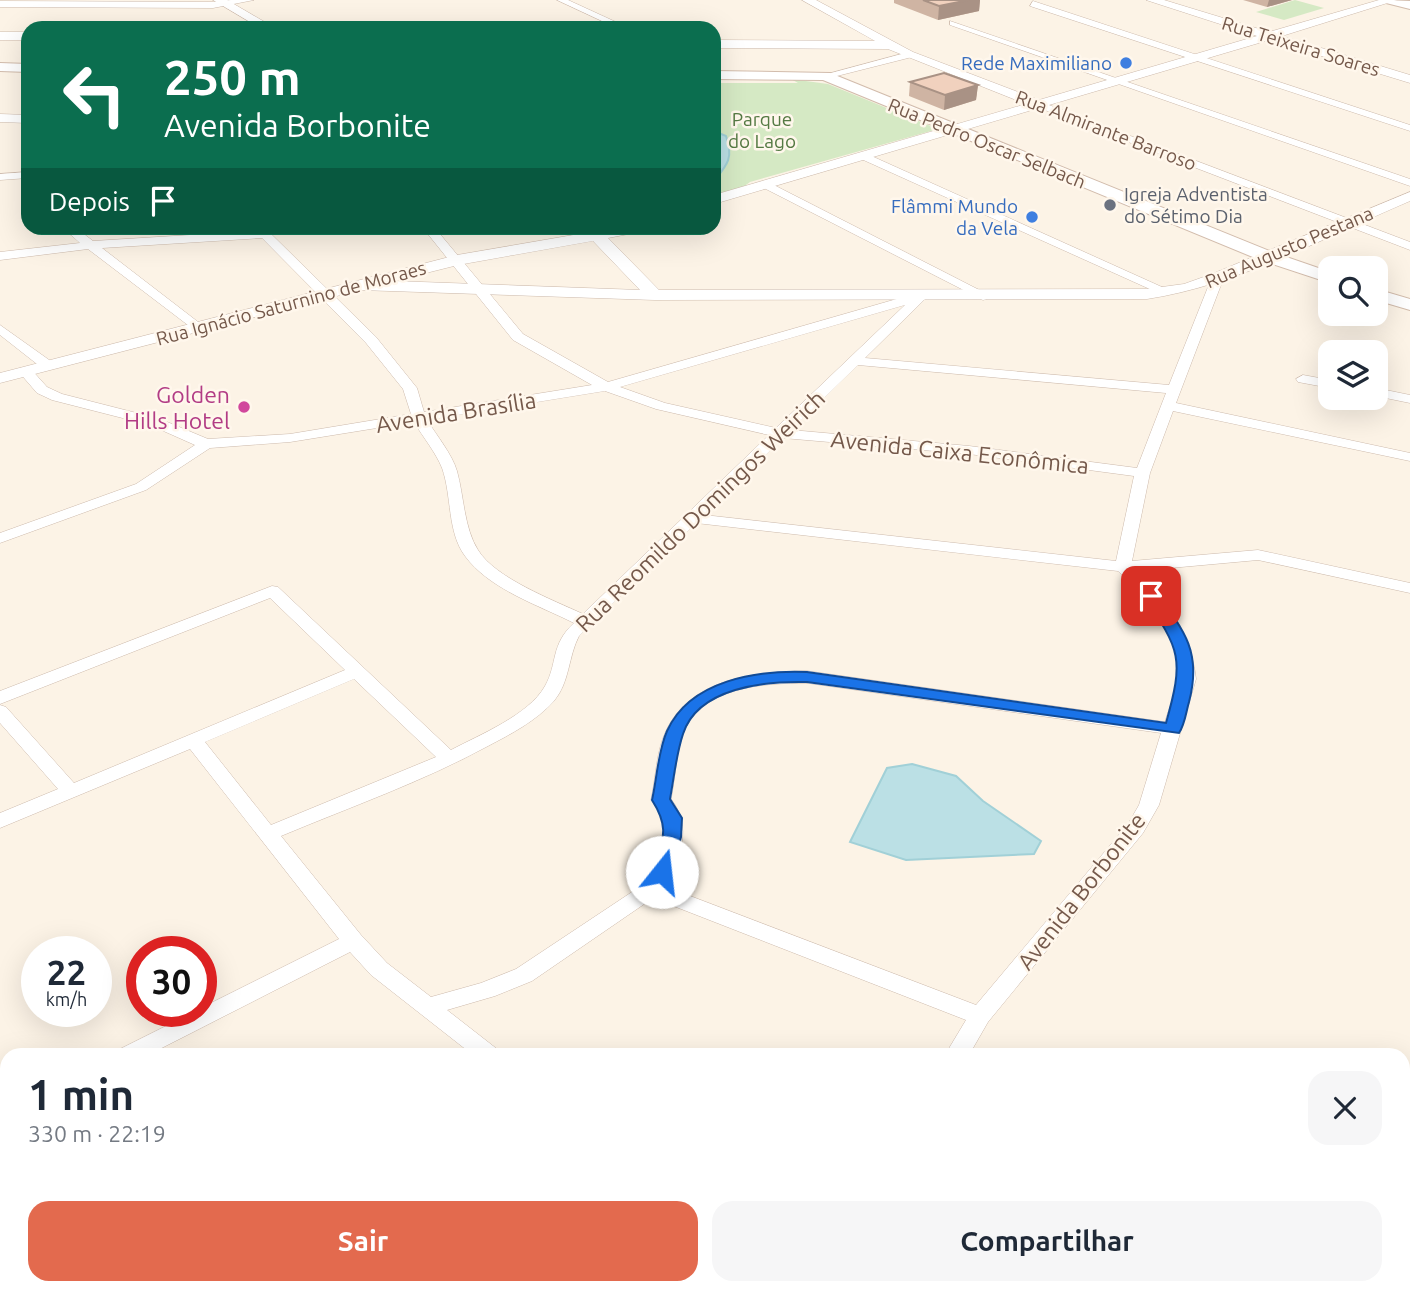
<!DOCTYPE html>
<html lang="pt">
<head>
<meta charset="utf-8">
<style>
  body { margin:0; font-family:Ubuntu,sans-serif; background:#f6f6f7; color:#1f2937; height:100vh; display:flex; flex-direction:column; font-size:26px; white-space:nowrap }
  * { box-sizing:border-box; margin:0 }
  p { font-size:23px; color:#747a83 }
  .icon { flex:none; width:38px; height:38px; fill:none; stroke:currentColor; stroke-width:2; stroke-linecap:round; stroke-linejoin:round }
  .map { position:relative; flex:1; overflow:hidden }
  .sheet { position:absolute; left:0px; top:1048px; width:1410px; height:247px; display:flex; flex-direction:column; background:#fff; border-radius:21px 21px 0 0; box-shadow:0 7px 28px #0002 }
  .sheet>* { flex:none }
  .guide { position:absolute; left:21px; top:21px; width:700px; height:214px; border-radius:21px; box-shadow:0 7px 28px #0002; background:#0b6e4f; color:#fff; overflow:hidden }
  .tools { position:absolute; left:1318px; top:256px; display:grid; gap:14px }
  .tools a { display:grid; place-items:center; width:70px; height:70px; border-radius:14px; background:#fff; box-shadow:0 7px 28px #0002; font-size:35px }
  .speed { position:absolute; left:21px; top:936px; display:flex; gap:14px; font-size:35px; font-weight:700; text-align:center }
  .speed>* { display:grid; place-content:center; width:91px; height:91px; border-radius:50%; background:#fff; box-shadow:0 7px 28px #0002; line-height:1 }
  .speed small { font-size:18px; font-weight:400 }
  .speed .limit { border:10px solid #d22; background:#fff; color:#111 }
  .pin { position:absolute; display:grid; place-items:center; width:60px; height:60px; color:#fff; margin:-30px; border-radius:14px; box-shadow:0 4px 10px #0006 }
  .me { position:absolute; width:77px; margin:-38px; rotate:16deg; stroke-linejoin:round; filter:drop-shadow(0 0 5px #0008) }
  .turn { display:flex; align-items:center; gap:24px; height:147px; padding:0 28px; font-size:32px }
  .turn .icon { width:91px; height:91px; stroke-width:2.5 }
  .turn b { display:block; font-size:49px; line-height:60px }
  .then { display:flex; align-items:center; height:66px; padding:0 28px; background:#0003; gap:14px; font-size:26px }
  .round { display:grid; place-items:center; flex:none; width:74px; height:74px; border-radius:21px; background:#f6f6f7 }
  .overview { display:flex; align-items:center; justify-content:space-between; height:119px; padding:0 28px }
  h1 { font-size:42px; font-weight:600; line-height:52px }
  .action { display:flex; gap:14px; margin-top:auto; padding:14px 28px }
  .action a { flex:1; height:80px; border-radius:21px; background:#e36a4e; color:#fff; font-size:28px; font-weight:600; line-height:80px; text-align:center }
  .action a+a { background:#f6f6f7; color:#1f2937 }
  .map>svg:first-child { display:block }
  .green { fill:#d5e9c4 }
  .water { fill:#bbe0e5; stroke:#a1d0d7; stroke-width:2 }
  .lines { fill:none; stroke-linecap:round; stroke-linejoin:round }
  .minor-casing { stroke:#cdbaac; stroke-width:1 }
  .tertiary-casing { stroke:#cdbaac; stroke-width:1 }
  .secondary-casing { stroke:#d2bcac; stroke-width:2 }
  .minor { fill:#fff; fill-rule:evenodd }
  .tertiary { fill:#fff; fill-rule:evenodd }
  .secondary { fill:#fff; fill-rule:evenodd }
  .wall { fill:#cfb4a3 }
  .shaded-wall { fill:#a99285 }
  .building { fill:#f1d1be; stroke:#a99285; stroke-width:2 }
  .route { fill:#1a73e8; stroke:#114b97; stroke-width:2 }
  .shop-dot { fill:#3f7fe0; stroke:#fff7ec; stroke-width:2.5 }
  .worship-dot { fill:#6b7280; stroke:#fff7ec; stroke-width:2.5 }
  .hotel-dot { fill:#d1479c; stroke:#fff7ec; stroke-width:2.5 }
  .labels { text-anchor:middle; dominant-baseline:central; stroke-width:5; stroke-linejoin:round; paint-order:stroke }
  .far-street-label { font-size:19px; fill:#75594b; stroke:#fff7ec }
  .far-shop-label { font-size:19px; fill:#366cbe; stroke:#fff7ec; text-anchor:end }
  .far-park-label { font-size:19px; fill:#557a43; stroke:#fff7ec }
  .far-worship-label { font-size:19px; fill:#5b616d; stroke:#fff7ec; text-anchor:start }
  .hotel-label { font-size:23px; fill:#b23c85; stroke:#fff7ec; text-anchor:end }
  .street-label { font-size:23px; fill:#75594b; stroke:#fff7ec }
</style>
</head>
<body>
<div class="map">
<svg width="1410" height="1294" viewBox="0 0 1410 1294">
  <rect width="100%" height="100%" fill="#fcf3e6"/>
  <!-- green -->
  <g class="green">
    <polygon points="1295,0 1324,8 1284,20 1256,12"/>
    <polygon points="791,79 828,84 938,129 750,182 742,188 714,197 714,83 798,83"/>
  </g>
  <!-- water -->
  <g class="water">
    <path d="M714 131 726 136C734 158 727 165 714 181Z"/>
    <polygon points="912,764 956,776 983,801 1041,841 1034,854 906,860 850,842 887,768"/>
  </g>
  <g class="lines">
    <!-- minor casing -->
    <g class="minor-casing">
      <g id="minor">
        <polygon points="231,0 254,0 213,8 0,7 0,1 213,2"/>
        <polygon points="557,0 568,0 629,28 617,28"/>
        <polygon points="1033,1 1410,125 1410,131 1030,6"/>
        <polygon points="950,21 1410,179 1410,186 950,25"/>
        <polygon points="909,52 912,53 912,57 825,79 820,76"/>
        <polygon points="1041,102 1410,242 1410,250 1037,107 1036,105"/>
        <polygon points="859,154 867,154 1173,292 1163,295 859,158"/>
        <polygon points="28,172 28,178 0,180 0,174"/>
        <polygon points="762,183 770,183 993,297 983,300 762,187"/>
        <path d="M63 228H76L93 241 255 231 253 228H265L376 337 417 388 424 412 592 385 513 340 423 228H435L523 334 608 382 921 292 925 293V299L865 358 1169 385 1212 277 1222 274 1224 277 1176 403 1410 453V461L1173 411 1150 473 1132 561 1258 550 1410 583V593L1258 560 1137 571C1169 600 1191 636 1196 679L1159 805 1143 833 988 1022 969 1055H945L966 1020 653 898 532 981 495 996 447 1010 497 1049 500 1055H473L371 975 350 952 148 1055H117L120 1049 194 1012H201V1008L339 939 190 749 0 828V813L58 789 0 723V705L6 707 74 783 345 670 270 598 0 704V691L272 586 278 587 451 750C479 735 529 715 545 686 558 663 550 645 574 623 538 605 489 589 465 556 447 532 452 496 442 468 436 453 423 437 414 422L290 442 210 448 146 490 0 543V533L136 484 195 445 150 425 52 400 37 393 18 371 20 368H30L47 387 62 394 160 419 208 439 290 434 411 414 403 389 366 343 262 238 102 248 202 325V331L197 332 88 249 0 260V252L80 243ZM905 305 776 428 665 403 620 387ZM858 365 1166 393 1137 468 969 446 791 430ZM605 391 656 409 769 435 583 614C553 600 495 578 478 550 464 528 464 496 457 471 452 454 437 436 427 420ZM783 438 969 454 1134 476 1116 561 704 515ZM696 523 1118 571C1146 597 1183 638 1178 680 1176 693 1169 708 1165 722L807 671C755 672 691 678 666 731 656 752 656 778 651 800 654 805 659 809 661 814 672 835 655 867 644 884L516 969 481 983 431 997 387 963 361 935 281 836C350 807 422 782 488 746 511 734 536 721 554 701 570 682 568 657 579 636ZM354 679 436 757 271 825 205 742ZM807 683 1161 733 1139 805 1128 824 976 1005 664 886C680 857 693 828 671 799 675 778 676 755 683 734 701 686 764 683 807 683Z"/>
        <polygon points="0,325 52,362 52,368 42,368 0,335"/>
        <polygon points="1303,375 1330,380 1330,388 1298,382 1296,379"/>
        <polygon points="1376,388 1410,395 1410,403 1376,396"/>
        <polygon points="7,1107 7,1129 0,1131 0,1110"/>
        <polygon points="596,1288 628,1288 625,1294 593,1294"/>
        <polygon points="959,1288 985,1288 987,1294 961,1294"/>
      </g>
    </g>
    <!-- tertiary casing -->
    <g class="tertiary-casing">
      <g id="tertiary">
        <polygon points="213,0 227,0 275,28 260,28"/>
        <polygon points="802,0 816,0 913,52 1039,100 1257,36 1146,0 1164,0 1269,32 1379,0 1397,0 1282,36 1410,75 1410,83 1269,40 714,204 714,195 1026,104 888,49 714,48 714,40 875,41"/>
        <rect x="0" y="32" width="28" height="8"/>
        <polygon points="0,114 28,115 28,123 0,122"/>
        <path d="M1410 192V201C1325 237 1239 285 1147 299L655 300 360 290 0 383V373L457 255 585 233V228L600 230 646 228 644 231 608 238 659 290 1147 289 1184 284 1212 274ZM593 241 640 290 394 281 458 265Z"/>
      </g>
    </g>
    <!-- secondary casing -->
    <g class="secondary-casing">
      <g id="secondary">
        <polygon points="1384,0 1410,1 1410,9 1386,3"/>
        <polygon points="0,63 28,64 28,72 0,71"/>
        <polygon points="714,71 830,73 1272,252 1330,272 1330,283 1260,260 823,80 714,79"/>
        <polygon points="1376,289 1410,299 1410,310 1376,300"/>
      </g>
    </g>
    <!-- minor -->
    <use href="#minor" class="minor"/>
    <!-- tertiary -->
    <use href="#tertiary" class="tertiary"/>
    <!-- secondary -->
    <use href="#secondary" class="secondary"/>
  </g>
  <!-- wall -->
  <g class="wall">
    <polygon points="894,0 980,0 979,11 938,20 894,3"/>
    <polygon points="1243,0 1292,0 1267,7"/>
    <polygon points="910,82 978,85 976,100 944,110 909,96"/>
  </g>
  <!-- shaded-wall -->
  <g class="shaded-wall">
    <polygon points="969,0 980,0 979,11 938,20 939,6"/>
    <polygon points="1269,0 1292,0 1267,7"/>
    <polygon points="978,85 976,100 944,110 945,95"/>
  </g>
  <!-- building -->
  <g class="building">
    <polygon points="923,0 969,0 939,6"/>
    <polygon points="944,73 978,85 945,95 910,82"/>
  </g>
  <!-- route -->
  <path class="route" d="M1151 591 1156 593C1185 631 1202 653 1189 702 1186 712 1185 724 1179 733L807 682C766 681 698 687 683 734 676 755 674 778 670 799L682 818 681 837 669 877H656L653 872C662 840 671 830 652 800 657 778 658 751 667 731 690 680 757 670 807 672L1166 723C1184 659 1181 650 1143 596Z"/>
  <!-- markers -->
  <g class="shop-dot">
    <circle cx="1126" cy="63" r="7"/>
    <circle cx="1032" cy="217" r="7"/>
  </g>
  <circle class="worship-dot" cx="1110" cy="205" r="7"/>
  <circle class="hotel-dot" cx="244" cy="407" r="7"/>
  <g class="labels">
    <!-- far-street labels -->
    <g class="far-street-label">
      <text transform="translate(1301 46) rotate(17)">Rua Teixeira Soares</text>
      <text transform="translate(1106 130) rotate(21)">Rua Almirante Barroso</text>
      <text transform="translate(987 143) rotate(22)">Rua Pedro Oscar Selbach</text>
      <text transform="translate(1289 247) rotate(-23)">Rua Augusto Pestana</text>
      <text transform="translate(291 303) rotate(-15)">Rua Ignácio Saturnino de Moraes</text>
    </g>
    <!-- far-shop labels -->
    <g class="far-shop-label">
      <text x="1112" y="63">Rede Maximiliano</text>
      <text x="1018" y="206">Flâmmi Mundo<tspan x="1018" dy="22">da Vela</tspan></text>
    </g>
    <!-- far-park labels -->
    <g class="far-park-label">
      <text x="762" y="119">Parque<tspan x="762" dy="22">do Lago</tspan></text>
    </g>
    <!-- far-worship labels -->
    <g class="far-worship-label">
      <text x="1124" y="194">Igreja Adventista<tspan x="1124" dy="22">do Sétimo Dia</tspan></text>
    </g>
    <!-- hotel labels -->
    <g class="hotel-label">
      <text x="230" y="394">Golden<tspan x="230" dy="26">Hills Hotel</tspan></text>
    </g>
    <!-- street labels -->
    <g class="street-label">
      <text transform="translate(456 412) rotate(-9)">Avenida Brasília</text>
      <text transform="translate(960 452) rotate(6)">Avenida Caixa Econômica</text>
      <text transform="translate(700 511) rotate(-44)">Rua Reomildo Domingos Weirich</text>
      <text transform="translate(1081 891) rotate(-52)">Avenida Borbonite</text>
    </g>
  </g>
</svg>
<div class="tools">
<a><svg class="icon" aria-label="search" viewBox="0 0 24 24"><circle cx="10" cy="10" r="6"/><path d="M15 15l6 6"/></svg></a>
<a><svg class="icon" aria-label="layers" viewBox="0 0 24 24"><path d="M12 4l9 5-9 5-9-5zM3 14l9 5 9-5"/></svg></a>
</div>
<div class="speed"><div>22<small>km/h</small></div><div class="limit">30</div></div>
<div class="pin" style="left:1151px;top:596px;background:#d93025"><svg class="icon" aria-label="arrive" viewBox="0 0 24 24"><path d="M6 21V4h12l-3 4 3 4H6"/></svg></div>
<svg class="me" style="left:662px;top:872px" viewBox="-20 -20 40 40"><circle r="19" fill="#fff"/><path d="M0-13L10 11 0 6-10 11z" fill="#1a73e8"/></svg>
<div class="guide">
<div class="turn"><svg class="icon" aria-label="left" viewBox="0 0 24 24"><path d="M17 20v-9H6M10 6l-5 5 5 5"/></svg><div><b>250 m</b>Avenida Borbonite</div></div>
<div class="then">Depois<svg class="icon" aria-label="arrive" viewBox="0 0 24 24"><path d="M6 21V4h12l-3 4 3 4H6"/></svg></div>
</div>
<section class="sheet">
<div class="overview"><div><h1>1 min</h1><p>330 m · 22:19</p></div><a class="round"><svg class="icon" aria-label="close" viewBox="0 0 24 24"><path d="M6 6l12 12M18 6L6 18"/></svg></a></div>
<div class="action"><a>Sair</a><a>Compartilhar</a></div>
</section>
</div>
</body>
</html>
